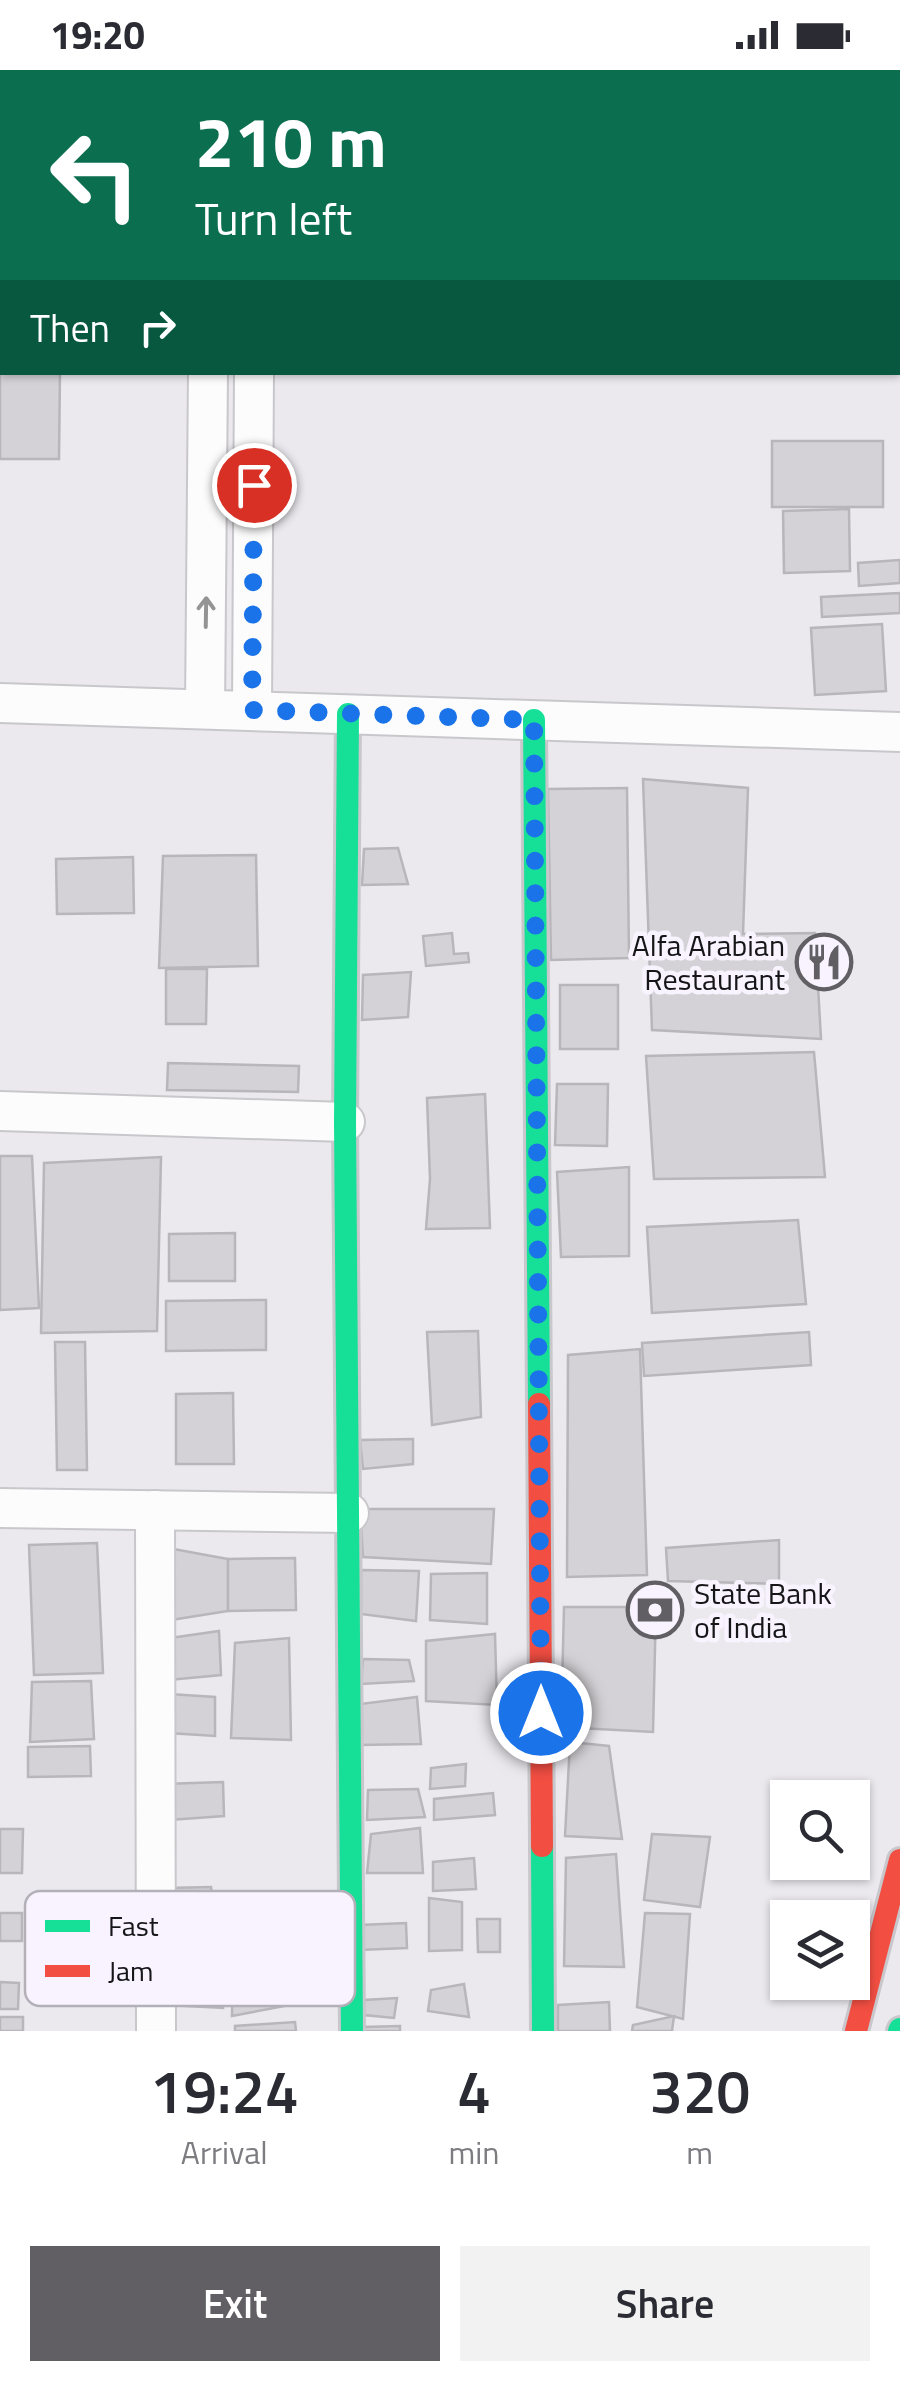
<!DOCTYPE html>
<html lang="en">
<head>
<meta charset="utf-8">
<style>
  body { margin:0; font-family:"Titillium Web",sans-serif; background:#f2f2f3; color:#2b2b33; height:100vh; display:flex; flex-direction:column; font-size:38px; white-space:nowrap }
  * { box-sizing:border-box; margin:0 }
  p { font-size:32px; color:#7c7c81 }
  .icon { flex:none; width:55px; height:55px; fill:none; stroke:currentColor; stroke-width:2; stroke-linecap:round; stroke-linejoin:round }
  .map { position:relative; height:1961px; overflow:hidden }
  .details { display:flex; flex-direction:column; background:#fff; flex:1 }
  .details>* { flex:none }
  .guide { position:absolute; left:0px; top:0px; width:900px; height:305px; box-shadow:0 2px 8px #0004; background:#0b6e4f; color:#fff; overflow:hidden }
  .buttons { position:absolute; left:770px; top:1710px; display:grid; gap:20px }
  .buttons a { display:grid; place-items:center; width:100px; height:100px; border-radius:0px; background:#fff; box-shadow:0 2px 8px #0004; font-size:50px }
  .pin { position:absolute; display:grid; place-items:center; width:85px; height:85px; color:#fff; margin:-42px; border:5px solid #fff; border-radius:50%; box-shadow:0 2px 10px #0007 }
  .me { position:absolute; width:110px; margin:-55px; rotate:0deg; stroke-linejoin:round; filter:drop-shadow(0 0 8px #0008) }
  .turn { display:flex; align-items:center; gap:35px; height:210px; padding:0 30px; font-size:45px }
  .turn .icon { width:130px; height:130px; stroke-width:2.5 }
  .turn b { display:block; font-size:70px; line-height:85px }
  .then { display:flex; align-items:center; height:95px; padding:0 30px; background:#0003; gap:20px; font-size:38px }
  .eta { display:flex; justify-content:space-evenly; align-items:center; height:170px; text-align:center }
  .eta b { font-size:60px; font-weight:600; line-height:70px }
  .button { display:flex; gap:20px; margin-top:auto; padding:20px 30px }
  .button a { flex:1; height:115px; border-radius:0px; background:#615f63; color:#fff; font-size:40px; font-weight:600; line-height:115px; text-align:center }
  .button a+a { background:#f2f2f3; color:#2b2b33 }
  .status { display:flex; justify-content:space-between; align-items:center; height:70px; padding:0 50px; background:#fff; direction:ltr }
  .status svg { height:28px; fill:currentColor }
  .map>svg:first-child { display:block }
  .building { fill:#d4d2d6; stroke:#b8b6ba; stroke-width:2.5 }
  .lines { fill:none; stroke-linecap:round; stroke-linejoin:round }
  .street-casing { stroke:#c8c7cb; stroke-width:42 }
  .fast-casing { stroke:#c8c7cb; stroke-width:28 }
  .jam-casing { stroke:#c8c7cb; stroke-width:28 }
  .street { stroke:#fcfcfc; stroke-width:38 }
  .fast { stroke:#16e098; stroke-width:22 }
  .jam { stroke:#f24e42; stroke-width:22 }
  .oneway { stroke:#949495 }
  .route { stroke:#1a73e8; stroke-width:18; stroke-dasharray:0 32.4 }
  .labels { text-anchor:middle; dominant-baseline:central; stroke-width:9; stroke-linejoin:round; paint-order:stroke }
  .poi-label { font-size:30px; fill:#161518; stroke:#f8f3fe; text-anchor:end }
  .key { fill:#f8f3fe; stroke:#b4b0b9; stroke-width:2.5 }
  .key-label { font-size:28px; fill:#161518 }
</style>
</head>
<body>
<div class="status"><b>19:20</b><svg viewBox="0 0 49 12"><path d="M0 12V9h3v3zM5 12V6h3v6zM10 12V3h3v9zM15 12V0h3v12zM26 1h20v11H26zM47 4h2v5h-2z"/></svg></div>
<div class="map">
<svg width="900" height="1961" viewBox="0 0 900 1961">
  <rect width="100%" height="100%" fill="#ebe9ee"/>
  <!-- building -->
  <g class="building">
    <polygon points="900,15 900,82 898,83 898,16"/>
    <polygon points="0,209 2,302 60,302 59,389 0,389"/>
    <rect x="772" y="371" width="111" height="66"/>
    <polygon points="849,439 850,501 784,503 783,441"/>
    <polygon points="900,490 900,513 859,516 858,493"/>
    <polygon points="900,523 900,543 822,547 821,527"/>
    <polygon points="882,554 886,621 815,625 811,558"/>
    <polygon points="643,709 748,718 743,864 815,863 821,969 652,960"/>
    <polygon points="627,718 629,888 551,890 548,719"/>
    <polygon points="398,778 408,814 362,815 364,779"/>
    <polygon points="256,785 258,896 159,898 163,786"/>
    <polygon points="133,787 134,843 57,844 56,789"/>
    <polygon points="452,863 454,884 468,883 469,892 426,896 423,866"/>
    <polygon points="166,899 207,899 206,954 166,954"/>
    <polygon points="411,902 408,947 362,950 363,905"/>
    <rect x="560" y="915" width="58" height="64"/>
    <polygon points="814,982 825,1107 654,1109 646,986"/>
    <polygon points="168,993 299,996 298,1022 167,1020"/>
    <polygon points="557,1014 608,1014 607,1076 555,1075"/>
    <polygon points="485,1024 490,1158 426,1159 430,1109 427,1028"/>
    <polygon points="0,1086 32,1086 39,1238 0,1240"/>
    <polygon points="161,1087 157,1261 41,1263 44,1093"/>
    <polygon points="629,1097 629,1186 561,1187 557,1102"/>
    <polygon points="798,1150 806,1234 652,1243 647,1157"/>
    <polygon points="235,1163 235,1211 169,1211 169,1164"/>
    <polygon points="266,1230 266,1280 166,1281 166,1231"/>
    <polygon points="478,1261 481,1347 432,1355 427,1262"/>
    <polygon points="809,1262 811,1295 644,1306 642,1273"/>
    <polygon points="55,1272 85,1272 87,1400 57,1400"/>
    <polygon points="640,1279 647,1505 567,1507 568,1285"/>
    <polygon points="233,1323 234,1394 176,1394 176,1324"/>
    <polygon points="413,1369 413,1394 363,1399 360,1370"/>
    <polygon points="360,1439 494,1439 491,1494 363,1487"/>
    <polygon points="779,1470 779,1514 668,1511 666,1478"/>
    <polygon points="97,1473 103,1603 34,1605 29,1475"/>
    <polygon points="168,1478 228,1489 228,1541 171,1550"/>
    <polygon points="295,1488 296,1540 228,1541 228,1489"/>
    <polygon points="361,1500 419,1501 416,1551 361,1544"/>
    <polygon points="487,1503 487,1554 430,1550 431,1504"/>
    <polygon points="564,1537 656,1537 653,1662 561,1657"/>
    <polygon points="219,1561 221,1605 169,1610 156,1570"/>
    <polygon points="495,1564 497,1635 426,1631 426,1571"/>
    <polygon points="289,1568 291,1670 231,1668 235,1573"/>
    <polygon points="363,1589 409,1590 414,1611 361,1614"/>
    <polygon points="91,1611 94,1669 30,1672 32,1612"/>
    <polygon points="169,1624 215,1627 215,1666 168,1663"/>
    <polygon points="417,1627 421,1674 359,1675 360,1634"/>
    <polygon points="570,1672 609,1676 622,1769 565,1766"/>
    <polygon points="90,1676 91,1706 28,1707 28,1677"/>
    <polygon points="466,1694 465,1716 430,1719 431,1698"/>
    <polygon points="223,1712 224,1746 156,1751 163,1714"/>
    <polygon points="418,1719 425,1747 367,1750 368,1720"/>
    <polygon points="493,1723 495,1745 434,1750 434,1729"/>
    <polygon points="420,1758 423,1803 367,1803 371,1764"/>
    <polygon points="0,1759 23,1759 22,1803 0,1803"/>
    <polygon points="652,1764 710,1767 700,1837 644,1830"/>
    <polygon points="616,1784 624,1897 564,1896 566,1788"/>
    <polygon points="474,1788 476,1819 433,1821 433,1792"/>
    <polygon points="211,1817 217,1873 165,1872 166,1818"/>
    <polygon points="429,1828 462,1832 462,1880 429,1881"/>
    <rect x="0" y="1843" width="22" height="28"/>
    <polygon points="645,1843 690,1844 683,1949 637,1937"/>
    <polygon points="477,1849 500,1849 500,1882 478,1882"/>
    <polygon points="406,1853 407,1878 359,1880 360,1855"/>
    <polygon points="233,1879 291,1882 290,1935 232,1946"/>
    <polygon points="163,1887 221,1888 223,1938 168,1935"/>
    <polygon points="0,1912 19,1913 18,1939 0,1939"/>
    <polygon points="464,1914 469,1947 428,1941 431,1920"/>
    <polygon points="397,1928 394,1948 364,1945 364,1930"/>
    <polygon points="609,1932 610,1961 558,1961 558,1935"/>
    <polygon points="674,1946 672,1961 632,1961 633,1955"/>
    <rect x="0" y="1947" width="23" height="14"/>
    <polygon points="295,1952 296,1961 235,1961 235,1956"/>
    <polygon points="400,1956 400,1961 363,1961 363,1957"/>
  </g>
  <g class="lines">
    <!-- street casing -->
    <g class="street-casing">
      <g id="street">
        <polyline points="210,0 210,2"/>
        <polyline points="253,0 253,2"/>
        <polyline points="0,633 900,662"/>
        <polyline points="205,639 208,302"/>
        <polyline points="252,640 254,302"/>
        <polyline points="0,1041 345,1052"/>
        <polyline points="0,1438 349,1443"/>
        <polyline points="155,1440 156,1961"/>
      </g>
    </g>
    <!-- fast casing -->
    <g class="fast-casing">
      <g id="fast">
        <polyline points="348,644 345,1052 352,1961"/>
        <polyline points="534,650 539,1334"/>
        <polyline points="542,1776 543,1961"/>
        <polyline points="899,1961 900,1959"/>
      </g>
    </g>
    <!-- jam casing -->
    <g class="jam-casing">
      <g id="jam">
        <polyline points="539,1334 542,1776"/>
        <polyline points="856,1961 900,1790"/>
      </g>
    </g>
    <!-- street -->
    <use href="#street" class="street"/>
    <!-- fast -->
    <use href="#fast" class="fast"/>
    <!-- jam -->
    <use href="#jam" class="jam"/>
  </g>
  <!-- one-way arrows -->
  <defs><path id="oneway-shaft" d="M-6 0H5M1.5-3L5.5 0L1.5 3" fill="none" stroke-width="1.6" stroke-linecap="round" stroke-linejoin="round" transform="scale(2.5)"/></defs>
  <use class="oneway" href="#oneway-shaft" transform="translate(206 542) rotate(-89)"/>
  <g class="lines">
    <!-- route -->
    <polyline class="route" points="254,415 252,640 534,650 541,1643"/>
  </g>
  <!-- icons -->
  <defs>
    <g id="restaurant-ring" transform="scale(2.875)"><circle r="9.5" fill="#f8f3fe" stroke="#615f63" stroke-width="1.5"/><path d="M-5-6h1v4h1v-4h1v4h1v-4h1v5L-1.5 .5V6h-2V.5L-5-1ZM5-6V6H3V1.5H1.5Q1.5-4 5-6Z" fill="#615f63"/></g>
    <g id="bank-ring" transform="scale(2.875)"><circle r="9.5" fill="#f8f3fe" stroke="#615f63" stroke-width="1.5"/><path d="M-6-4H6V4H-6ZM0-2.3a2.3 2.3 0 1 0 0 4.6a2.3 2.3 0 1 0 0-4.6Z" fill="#615f63"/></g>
  </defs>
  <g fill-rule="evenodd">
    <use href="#restaurant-ring" x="824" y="892"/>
    <use href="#bank-ring" x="655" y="1540"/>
  </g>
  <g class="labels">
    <!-- poi labels -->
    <g class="poi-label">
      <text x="785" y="875">Alfa Arabian<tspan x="785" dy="34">Restaurant</tspan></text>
      <text x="694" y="1523" text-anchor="start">State Bank<tspan x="694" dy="34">of India</tspan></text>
    </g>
  </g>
  <!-- legend -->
  <rect x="25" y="1821" width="330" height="115" rx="15" class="key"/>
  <rect x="45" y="1850" width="45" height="12" fill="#16e098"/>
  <rect x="45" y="1895" width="45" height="12" fill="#f24e42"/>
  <g class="key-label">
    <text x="108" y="1866">Fast</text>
    <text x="108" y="1911">Jam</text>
  </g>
</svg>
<div class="buttons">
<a><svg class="icon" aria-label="search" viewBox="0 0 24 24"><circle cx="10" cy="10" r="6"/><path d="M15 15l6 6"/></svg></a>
<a><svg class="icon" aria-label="layers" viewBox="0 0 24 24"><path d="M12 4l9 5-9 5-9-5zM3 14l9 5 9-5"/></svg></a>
</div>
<div class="pin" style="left:254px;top:415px;background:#d93025"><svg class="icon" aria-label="arrive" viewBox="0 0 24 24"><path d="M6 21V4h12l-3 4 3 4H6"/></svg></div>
<svg class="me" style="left:541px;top:1643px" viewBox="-20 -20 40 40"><circle r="17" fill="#1a73e8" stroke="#fff" stroke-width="3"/><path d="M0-11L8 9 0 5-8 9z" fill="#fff"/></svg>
<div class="guide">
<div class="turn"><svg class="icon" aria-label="left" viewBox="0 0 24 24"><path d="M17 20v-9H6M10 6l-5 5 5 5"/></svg><div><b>210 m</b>Turn left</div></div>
<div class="then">Then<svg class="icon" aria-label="right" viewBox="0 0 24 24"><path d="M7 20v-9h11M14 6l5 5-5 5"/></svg></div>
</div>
</div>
<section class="details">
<div class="eta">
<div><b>19:24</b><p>Arrival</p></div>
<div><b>4</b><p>min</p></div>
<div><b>320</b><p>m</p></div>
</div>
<div class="button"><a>Exit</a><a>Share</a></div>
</section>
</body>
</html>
